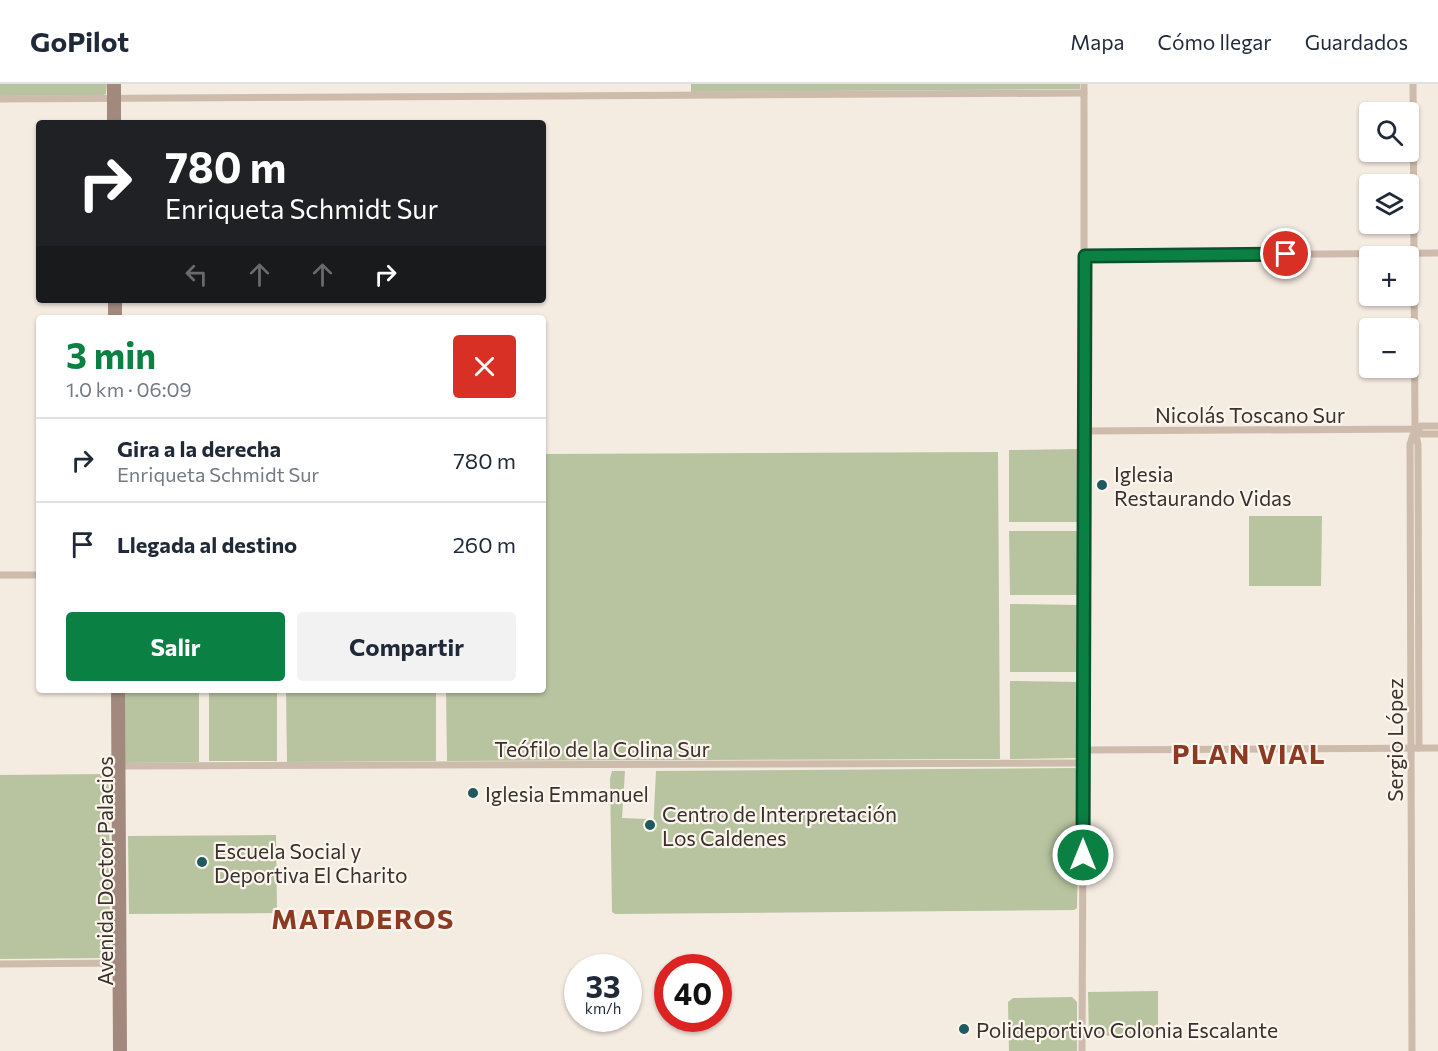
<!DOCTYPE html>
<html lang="es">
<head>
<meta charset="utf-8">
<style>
  body { margin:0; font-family:Commissioner,sans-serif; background:#f2f2f3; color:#1f2937; height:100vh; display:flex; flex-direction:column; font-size:22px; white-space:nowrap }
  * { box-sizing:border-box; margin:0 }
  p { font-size:20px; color:#747a83 }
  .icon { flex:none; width:33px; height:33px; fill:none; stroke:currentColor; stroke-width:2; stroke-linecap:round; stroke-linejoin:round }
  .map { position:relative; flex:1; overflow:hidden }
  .sheet { position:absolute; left:36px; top:231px; width:510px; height:378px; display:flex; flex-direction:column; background:#fff; border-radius:6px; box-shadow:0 2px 4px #0004 }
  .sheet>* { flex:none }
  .top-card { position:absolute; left:36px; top:36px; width:510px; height:183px; border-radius:6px; box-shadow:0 2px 4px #0004; background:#202124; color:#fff; overflow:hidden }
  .tools { position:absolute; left:1359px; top:18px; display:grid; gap:12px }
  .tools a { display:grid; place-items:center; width:60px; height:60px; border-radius:6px; background:#fff; box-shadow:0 2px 4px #0004; font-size:30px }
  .speed { position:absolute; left:564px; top:870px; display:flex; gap:12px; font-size:30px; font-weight:700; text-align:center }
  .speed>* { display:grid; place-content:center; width:78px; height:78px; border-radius:50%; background:#fff; box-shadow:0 2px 4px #0004; line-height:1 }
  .speed small { font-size:15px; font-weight:400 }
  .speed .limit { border:9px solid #d22; background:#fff; color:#111 }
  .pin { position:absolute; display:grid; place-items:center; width:51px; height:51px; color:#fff; margin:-26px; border:3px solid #fff; border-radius:50%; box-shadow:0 2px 6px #0007 }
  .me { position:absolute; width:66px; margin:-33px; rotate:0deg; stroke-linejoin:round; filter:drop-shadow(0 0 4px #0008) }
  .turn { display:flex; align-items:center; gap:21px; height:126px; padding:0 30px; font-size:27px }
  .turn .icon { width:78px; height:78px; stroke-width:2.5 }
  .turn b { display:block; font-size:42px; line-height:51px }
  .lanes { display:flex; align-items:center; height:57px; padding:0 30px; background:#0003; justify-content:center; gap:30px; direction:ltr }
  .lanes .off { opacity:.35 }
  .round { display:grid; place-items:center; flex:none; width:63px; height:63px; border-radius:6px; background:#f2f2f3 }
  .overview { display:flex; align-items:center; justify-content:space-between; height:102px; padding:0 30px }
  h1 { font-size:36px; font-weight:700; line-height:45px; color:#0b8043 }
  .action { display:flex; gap:12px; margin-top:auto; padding:12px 30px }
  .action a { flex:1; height:69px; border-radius:6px; background:#0b8043; color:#fff; font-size:24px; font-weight:700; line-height:69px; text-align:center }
  .action a+a { background:#f2f2f3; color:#1f2937 }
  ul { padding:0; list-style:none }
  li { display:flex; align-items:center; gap:18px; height:84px; padding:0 30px; border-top:2px solid #e0e1e3 }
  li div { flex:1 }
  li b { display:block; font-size:22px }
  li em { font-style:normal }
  header { display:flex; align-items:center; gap:36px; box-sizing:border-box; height:84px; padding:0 30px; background:#fff; border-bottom:2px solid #e0e1e3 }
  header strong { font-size:28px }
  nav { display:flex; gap:33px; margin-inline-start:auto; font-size:21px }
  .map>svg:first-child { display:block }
  .green { fill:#b8c4a0 }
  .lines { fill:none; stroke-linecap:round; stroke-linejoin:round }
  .tertiary { stroke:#cdbbac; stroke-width:7 }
  .secondary { stroke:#a18a7d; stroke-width:8 }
  .route-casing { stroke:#07532c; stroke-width:15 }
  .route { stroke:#0b8043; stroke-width:10 }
  .poi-dot { fill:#1f5a5e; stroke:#fbf5ee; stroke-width:2 }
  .labels { text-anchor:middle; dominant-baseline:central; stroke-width:4.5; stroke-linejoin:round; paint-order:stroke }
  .street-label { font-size:21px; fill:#3b302b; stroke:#fbf5ee }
  .poi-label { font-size:21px; fill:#3b302b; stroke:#fbf5ee; text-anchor:start }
  .district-label { font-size:27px; font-weight:bold; letter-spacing:1.5px; fill:#8c3b22; stroke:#fbf5ee }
</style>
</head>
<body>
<header>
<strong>GoPilot</strong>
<nav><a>Mapa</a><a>Cómo llegar</a><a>Guardados</a></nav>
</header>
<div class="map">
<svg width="1438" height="967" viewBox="0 0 1438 967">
  <rect width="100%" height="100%" fill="#f4ebe1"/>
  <!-- green -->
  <g class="green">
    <polygon points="0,0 107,0 106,10 103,11 0,12"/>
    <polygon points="691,0 1080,0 1080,5 691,8"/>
    <polygon points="1081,365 1080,438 1009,438 1009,366"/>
    <polygon points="998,368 1000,675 447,677 446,606 543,606 543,370"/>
    <polygon points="1249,432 1322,432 1321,502 1249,502"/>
    <polygon points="1009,447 1080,447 1080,511 1010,511"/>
    <polygon points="1010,520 1080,521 1079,588 1010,588"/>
    <polygon points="1010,597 1079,598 1078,674 1010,675"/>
    <polygon points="124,606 199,606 199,678 125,679"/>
    <rect x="209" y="606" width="68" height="71"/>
    <polygon points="286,606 436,606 436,677 287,678"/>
    <polygon points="1075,684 1079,687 1077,824 1074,826 615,830 612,828 610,694 612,687 625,687 622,734 646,735 645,747 653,747 656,687"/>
    <polygon points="106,690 109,693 110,871 106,874 0,875 0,691"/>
    <polygon points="276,751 277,829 129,830 128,752"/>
    <polygon points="1158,907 1158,951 1089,952 1088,908"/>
    <polygon points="1072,913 1077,918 1077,967 1009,967 1008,918 1013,914"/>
  </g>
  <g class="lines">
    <!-- tertiary -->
    <g class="tertiary">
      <polyline points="1413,0 1415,345 1418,361 1419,664"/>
      <polyline points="0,15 1084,9"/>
      <polyline points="1085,172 1438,169"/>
      <polyline points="1415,345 1422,350 1438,350"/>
      <polyline points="1086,347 1415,345 1421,342 1438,342"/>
      <polyline points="0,491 39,491"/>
      <polyline points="1083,666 1438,664"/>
      <polyline points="121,682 1083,679"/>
      <polyline points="0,880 120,879"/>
      <path d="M1082 967C1083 645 1086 322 1084 0"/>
      <polyline points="1412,967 1410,360 1415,345"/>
    </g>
    <!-- secondary -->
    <g class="secondary">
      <polyline points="111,0 111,39"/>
      <polyline points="117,0 117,39"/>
      <polyline points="112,216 112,234"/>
      <polyline points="118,216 118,234"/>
      <polyline points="115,606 117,967"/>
      <polyline points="121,606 123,967"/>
    </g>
  </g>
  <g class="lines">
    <!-- route casing -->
    <g class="route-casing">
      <path id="route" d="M1083 771C1083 572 1086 372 1085 172L1286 170"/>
    </g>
    <!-- route -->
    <use href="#route" class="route"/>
  </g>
  <!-- markers -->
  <g class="poi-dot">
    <circle cx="1102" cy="401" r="6"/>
    <circle cx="473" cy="709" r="6"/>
    <circle cx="650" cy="741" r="6"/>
    <circle cx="202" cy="778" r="6"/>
    <circle cx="964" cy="945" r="6"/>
  </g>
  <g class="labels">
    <!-- street labels -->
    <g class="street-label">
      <text x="1250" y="330">Nicolás Toscano Sur</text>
      <text transform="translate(1394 656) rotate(-90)">Sergio López</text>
      <text x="602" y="664">Teófilo de la Colina Sur</text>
      <text transform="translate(104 787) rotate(-90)">Avenida Doctor Palacios</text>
    </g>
    <!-- poi labels -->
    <g class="poi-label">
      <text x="1114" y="389">Iglesia<tspan x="1114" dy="24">Restaurando Vidas</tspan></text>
      <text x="485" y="709">Iglesia Emmanuel</text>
      <text x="662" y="729">Centro de Interpretación<tspan x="662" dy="24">Los Caldenes</tspan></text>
      <text x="214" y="766">Escuela Social y<tspan x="214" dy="24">Deportiva El Charito</tspan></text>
      <text x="976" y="945">Polideportivo Colonia Escalante</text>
    </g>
    <!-- district labels -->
    <g class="district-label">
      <text x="1249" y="669">PLAN VIAL</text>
      <text x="363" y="834">MATADEROS</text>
    </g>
  </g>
</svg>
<div class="tools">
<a><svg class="icon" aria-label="search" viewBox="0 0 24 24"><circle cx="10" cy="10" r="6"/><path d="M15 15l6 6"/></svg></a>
<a><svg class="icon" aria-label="layers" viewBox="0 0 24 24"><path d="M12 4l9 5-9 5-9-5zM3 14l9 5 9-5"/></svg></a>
<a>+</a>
<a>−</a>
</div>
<div class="speed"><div>33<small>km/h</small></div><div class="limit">40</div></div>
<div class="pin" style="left:1286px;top:170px;background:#d93025"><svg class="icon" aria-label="arrive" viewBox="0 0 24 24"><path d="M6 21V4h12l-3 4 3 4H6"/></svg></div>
<svg class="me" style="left:1083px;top:771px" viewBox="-20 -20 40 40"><circle r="17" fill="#0b8043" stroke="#fff" stroke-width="3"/><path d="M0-11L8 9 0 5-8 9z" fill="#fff"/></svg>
<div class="top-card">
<div class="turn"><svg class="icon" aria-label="right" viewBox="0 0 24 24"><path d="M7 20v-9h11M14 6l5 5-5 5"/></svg><div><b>780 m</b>Enriqueta Schmidt Sur</div></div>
<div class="lanes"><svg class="icon off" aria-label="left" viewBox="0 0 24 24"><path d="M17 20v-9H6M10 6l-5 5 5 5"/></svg><svg class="icon off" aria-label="ahead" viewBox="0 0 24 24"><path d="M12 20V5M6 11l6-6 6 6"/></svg><svg class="icon off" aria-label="ahead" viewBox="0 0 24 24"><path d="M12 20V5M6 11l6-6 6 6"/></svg><svg class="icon" aria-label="right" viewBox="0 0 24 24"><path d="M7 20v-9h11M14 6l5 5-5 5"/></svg></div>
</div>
<section class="sheet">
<div class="overview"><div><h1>3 min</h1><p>1.0 km · 06:09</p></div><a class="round" style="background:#d93025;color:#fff"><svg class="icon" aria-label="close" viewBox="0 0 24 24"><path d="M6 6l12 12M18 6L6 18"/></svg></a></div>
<ul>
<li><svg class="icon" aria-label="right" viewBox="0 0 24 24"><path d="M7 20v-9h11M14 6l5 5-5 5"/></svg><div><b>Gira a la derecha</b><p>Enriqueta Schmidt Sur</p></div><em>780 m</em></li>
<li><svg class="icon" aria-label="arrive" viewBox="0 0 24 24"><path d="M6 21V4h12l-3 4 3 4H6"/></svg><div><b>Llegada al destino</b></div><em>260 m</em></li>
</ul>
<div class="action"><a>Salir</a><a>Compartir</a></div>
</section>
</div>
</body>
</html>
